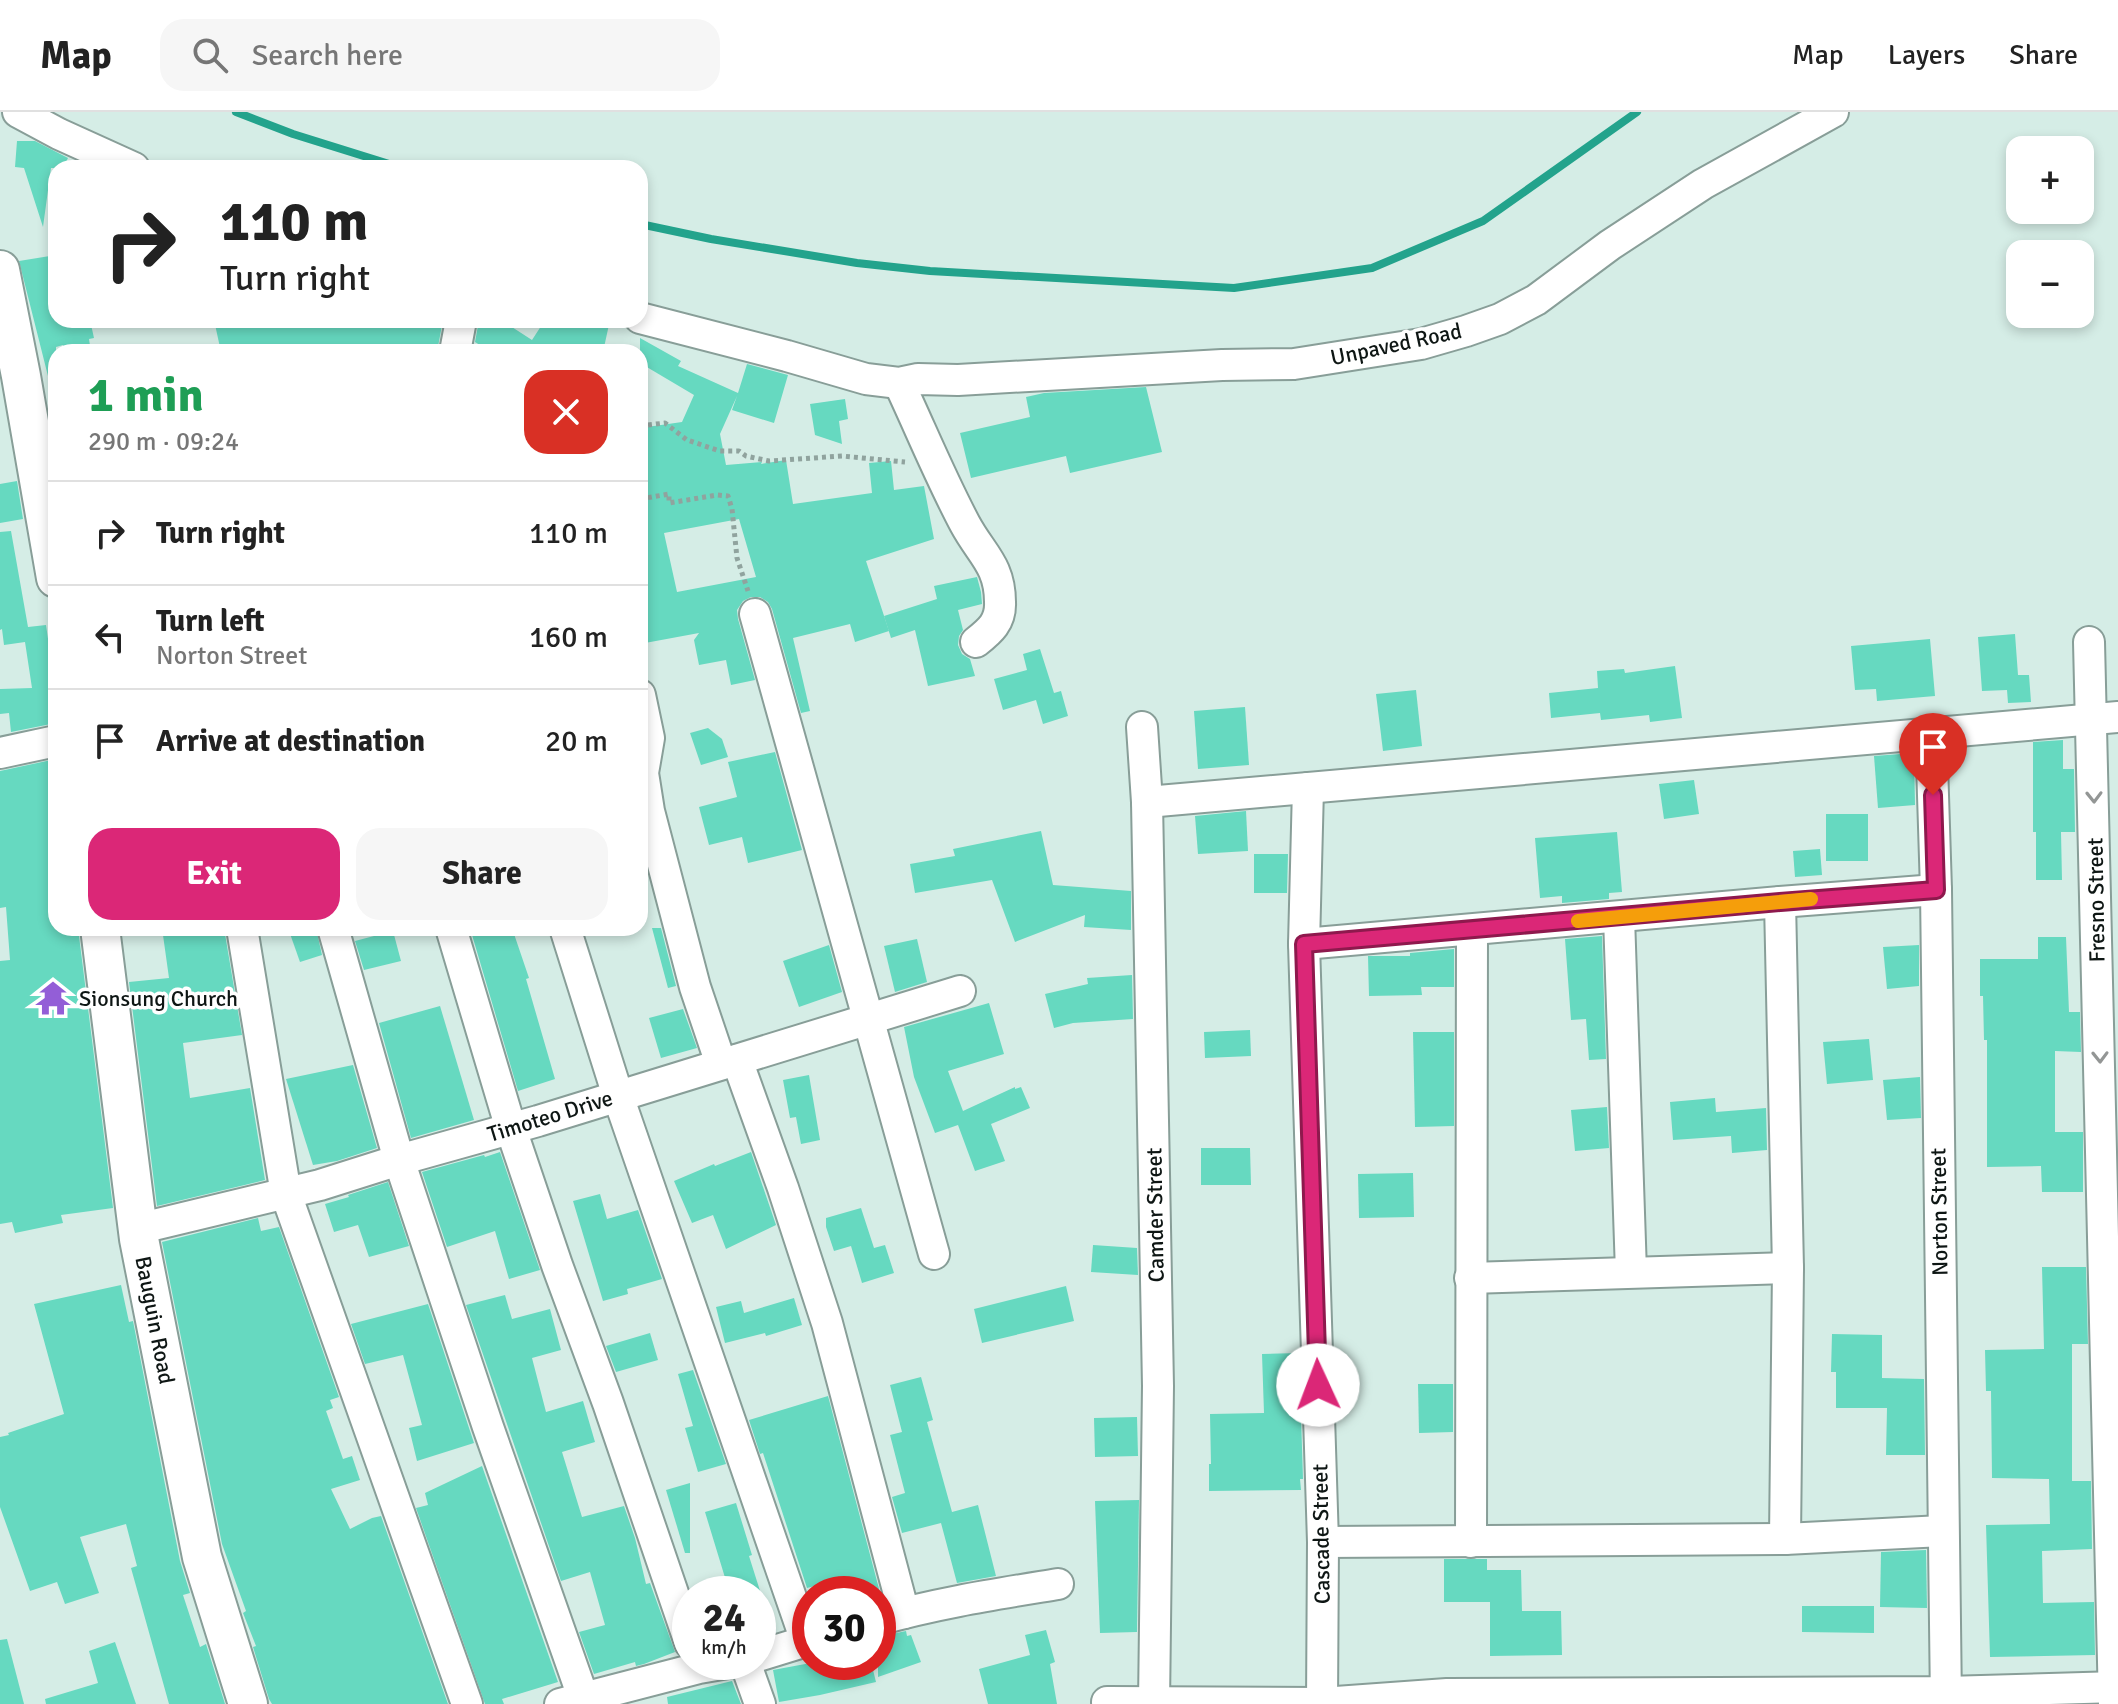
<!DOCTYPE html>
<html lang="en">
<head>
<meta charset="utf-8">
<style>
  body { margin:0; font-family:Signika,sans-serif; background:#f6f6f6; color:#222; height:100vh; display:flex; flex-direction:column; font-size:30px; white-space:nowrap }
  * { box-sizing:border-box; margin:0 }
  p { font-size:26px; color:#767676 }
  .icon { flex:none; width:44px; height:44px; fill:none; stroke:currentColor; stroke-width:2; stroke-linecap:round; stroke-linejoin:round }
  .map { position:relative; flex:1; overflow:hidden }
  .sheet { position:absolute; left:48px; top:232px; width:600px; height:592px; display:flex; flex-direction:column; background:#fff; border-radius:24px; box-shadow:0 4px 12px #0003 }
  .sheet>* { flex:none }
  .banner { position:absolute; left:48px; top:48px; width:600px; height:168px; border-radius:24px; box-shadow:0 4px 12px #0003; background:#fff; color:#222; overflow:hidden }
  .controls { position:absolute; left:2006px; top:24px; display:grid; gap:16px }
  .controls a { display:grid; place-items:center; width:88px; height:88px; border-radius:16px; background:#fff; box-shadow:0 4px 12px #0003; font-size:40px }
  .speed { position:absolute; left:672px; top:1464px; display:flex; gap:16px; font-size:40px; font-weight:700; text-align:center }
  .speed>* { display:grid; place-content:center; width:104px; height:104px; border-radius:50%; background:#fff; box-shadow:0 4px 12px #0003; line-height:1 }
  .speed small { font-size:20px; font-weight:400 }
  .speed .limit { border:12px solid #d22; background:#fff; color:#111 }
  .pin { position:absolute; display:grid; place-items:center; width:68px; height:68px; color:#fff; margin:-82px -34px; border-radius:50% 50% 50% 0; rotate:-45deg; box-shadow:0 0 8px #0007 }
  .pin .icon { rotate:45deg }
  .me { position:absolute; width:88px; margin:-44px; rotate:358deg; stroke-linejoin:round; filter:drop-shadow(0 0 6px #0008) }
  .turn { display:flex; align-items:center; gap:28px; height:168px; padding:0 40px; font-size:36px }
  .turn .icon { width:104px; height:104px; stroke-width:2.5 }
  .turn b { display:block; font-size:56px; line-height:68px }
  .round { display:grid; place-items:center; flex:none; width:84px; height:84px; border-radius:24px; background:#f6f6f6 }
  .summary { display:flex; align-items:center; justify-content:space-between; height:136px; padding:0 40px }
  h1 { font-size:48px; font-weight:700; line-height:60px; color:#1e9e55 }
  .primary-button { display:flex; gap:16px; margin-top:auto; padding:16px 40px }
  .primary-button a { flex:1; height:92px; border-radius:24px; background:#db2777; color:#fff; font-size:32px; font-weight:700; line-height:92px; text-align:center }
  .primary-button a+a { background:#f6f6f6; color:#222 }
  ul { padding:0; list-style:none }
  li { display:flex; align-items:center; gap:24px; height:104px; padding:0 40px; border-top:2px solid #e0e0e0 }
  li div { flex:1 }
  li b { display:block; font-size:30px }
  li em { font-style:normal }
  header { display:flex; align-items:center; gap:48px; box-sizing:border-box; height:112px; padding:0 40px; background:#fff; border-bottom:2px solid #e0e0e0 }
  header strong { font-size:38px }
  nav { display:flex; gap:44px; margin-inline-start:auto; font-size:28px }
  .search { width:560px; height:72px; background:#f6f6f6; display:flex; align-items:center; gap:20px; box-sizing:border-box; padding:0 28px; border-radius:24px; color:#767676; font-size:30px }
  .map>svg:first-child { display:block }
  .lines { fill:none; stroke-linecap:round; stroke-linejoin:round }
  .stream { stroke:#23a38c; stroke-width:8 }
  .building { fill:#66d9c0; fill-rule:evenodd }
  .minor-casing { stroke:#889e98; stroke-width:34 }
  .tertiary-casing { stroke:#889e98; stroke-width:42 }
  .path { stroke:#90a39e; stroke-width:5; stroke-dasharray:4 4; stroke-linecap:butt }
  .minor { stroke:#fff; stroke-width:30 }
  .tertiary { stroke:#fff; stroke-width:38 }
  .oneway { stroke:#939695 }
  .route-casing { stroke:#8e194d; stroke-width:20 }
  .route { stroke:#db2777; stroke-width:14 }
  .slow { stroke:#f59e0b; stroke-width:14 }
  .labels { text-anchor:middle; dominant-baseline:central; stroke-width:7; stroke-linejoin:round; paint-order:stroke }
  .street-label { font-size:22px; fill:#0e1614; stroke:#fff }
  .poi-label { font-size:22px; fill:#0e1614; stroke:#fff; text-anchor:start }
</style>
</head>
<body>
<header>
<strong>Map</strong>
<div class="search"><svg class="icon" aria-label="search" viewBox="0 0 24 24"><circle cx="10" cy="10" r="6"/><path d="M15 15l6 6"/></svg>Search here</div>
<nav><a>Map</a><a>Layers</a><a>Share</a></nav>
</header>
<div class="map">
<svg width="2118" height="1592" viewBox="0 0 2118 1592">
  <rect width="100%" height="100%" fill="#d5ede6"/>
  <g class="lines">
    <!-- stream -->
    <g class="stream">
      <polyline points="236,0 293,22 402,56"/>
      <polyline points="640,112 711,127 857,151 930,159 1234,176 1372,156 1483,109 1637,0"/>
    </g>
  </g>
  <!-- building -->
  <g class="building">
    <polygon points="17,29 35,29 68,46 63,56 51,56 43,115 24,56 15,55"/>
    <polygon points="56,143 56,208 90,208 94,226 89,227 91,240 64,240 63,233 56,235 56,263 48,264 19,149"/>
    <polygon points="214,208 443,208 437,240 221,240"/>
    <polygon points="479,208 501,208 532,228 545,208 610,208 603,240 491,240 475,230"/>
    <path d="M640 226 681 249 678 254 738 281 747 252 788 263 774 311 732 298 737 284 720 322 726 353 762 350 761 352 786 348 793 392 872 381 869 351 891 349 894 378 924 374 934 427 866 449 889 519 855 530 850 512 793 526 810 599 801 601 772 497 768 490 760 485H751L743 489 737 498 738 507 755 568 731 573 726 548 699 553 694 528 699 521 645 531 640 503V316L682 310 694 283 640 251ZM739 407 756 465 677 480 664 421Z"/>
    <polygon points="1146,275 1162,340 1070,361 1066,344 971,366 960,321 1030,305 1026,285 1044,281"/>
    <polygon points="845,287 848,307 839,309 842,332 815,323 810,292"/>
    <polygon points="17,369 23,407 0,411 0,372"/>
    <polygon points="11,419 28,515 46,513 56,582 56,611 11,620 9,601 0,602 0,577 32,576 25,530 4,533 2,517 0,518 0,420"/>
    <polygon points="977,465 981,480 982,492 958,498 963,518 959,524 958,533 962,542 970,547 975,564 928,574 915,518 891,526 884,504 937,487 934,474"/>
    <polygon points="2015,522 2018,563 2029,563 2031,590 2008,591 2007,578 1982,579 1978,525"/>
    <polygon points="1930,527 1935,584 1877,589 1876,577 1855,578 1851,534"/>
    <polygon points="1040,537 1054,581 1061,579 1068,604 1043,612 1036,588 1003,598 994,567 1027,558 1023,542"/>
    <polygon points="1675,554 1682,606 1650,610 1649,603 1601,608 1600,601 1551,606 1549,581 1598,576 1597,559 1624,557 1625,561"/>
    <polygon points="1416,578 1422,634 1383,639 1376,582"/>
    <polygon points="1245,595 1249,653 1198,657 1194,599"/>
    <polygon points="708,616 722,627 728,645 701,653 690,621"/>
    <polygon points="2063,628 2063,657 2074,657 2075,720 2061,720 2062,768 2036,768 2036,720 2033,720 2033,630"/>
    <polygon points="775,640 802,738 748,751 742,725 709,733 699,695 737,685 728,650"/>
    <polygon points="1914,641 1915,693 1878,696 1874,644"/>
    <polygon points="56,647 56,816 78,816 113,1096 61,1103 63,1111 15,1121 12,1110 0,1112 0,849 10,848 6,795 0,796 0,659"/>
    <polygon points="1694,668 1699,702 1664,707 1659,672"/>
    <polygon points="1246,699 1248,739 1198,742 1195,704"/>
    <rect x="1826" y="702" width="42" height="47"/>
    <polygon points="1041,719 1053,773 1131,779 1131,818 1084,815 1085,803 1015,830 992,768 915,781 910,752 955,744 953,737"/>
    <polygon points="1617,720 1622,780 1609,781 1609,787 1562,791 1562,784 1540,786 1535,726"/>
    <polygon points="1820,737 1822,763 1795,765 1793,739"/>
    <polygon points="1254,742 1288,742 1287,781 1254,781"/>
    <polygon points="162,816 224,816 242,923 183,931 190,986 250,976 265,1068 157,1094 129,870 169,866"/>
    <polygon points="288,816 316,816 322,843 300,850"/>
    <polygon points="470,816 512,816 529,866 526,867 555,967 518,979"/>
    <polygon points="652,816 661,816 676,874 668,876"/>
    <polygon points="393,819 401,849 364,858 355,829"/>
    <polygon points="1602,824 1606,947 1589,948 1586,907 1571,908 1565,827"/>
    <polygon points="2038,825 2066,825 2069,900 2080,900 2081,940 2055,939 2055,1020 2083,1020 2083,1080 2042,1080 2041,1054 1987,1055 1987,928 1984,928 1983,884 1980,884 1980,847 2038,847"/>
    <polygon points="917,827 927,870 895,880 884,834"/>
    <polygon points="829,833 842,880 799,895 783,849"/>
    <polygon points="1919,833 1919,874 1887,877 1883,835"/>
    <polygon points="1454,837 1454,875 1421,875 1422,883 1369,884 1368,844 1410,844 1410,841"/>
    <polygon points="1132,863 1133,907 1073,911 1054,916 1045,882 1088,872 1087,866"/>
    <polygon points="989,891 1004,942 948,959 963,999 1015,975 1015,977 1021,975 1030,996 991,1012 1005,1049 975,1059 958,1013 935,1021 914,965 904,915"/>
    <polygon points="440,894 474,1008 411,1026 379,911"/>
    <polygon points="683,897 697,936 661,946 649,906"/>
    <polygon points="1250,918 1251,944 1205,946 1204,920"/>
    <polygon points="1413,920 1454,920 1454,1014 1415,1015"/>
    <polygon points="1869,927 1873,968 1827,972 1823,930"/>
    <polygon points="353,953 377,1036 337,1049 313,1053 286,967"/>
    <polygon points="809,963 820,1028 801,1032 796,1005 790,1006 783,968"/>
    <polygon points="1920,965 1921,1006 1887,1008 1883,968"/>
    <polygon points="1715,986 1716,1000 1766,996 1767,1038 1732,1041 1731,1024 1673,1028 1670,990"/>
    <polygon points="1607,995 1609,1036 1575,1039 1571,998"/>
    <polygon points="1201,1036 1250,1036 1251,1073 1201,1073"/>
    <polygon points="500,1040 540,1158 509,1167 495,1119 447,1135 422,1060 484,1043 485,1045"/>
    <polygon points="751,1040 776,1113 726,1137 713,1103 692,1111 674,1069 714,1052 715,1054"/>
    <polygon points="1413,1061 1414,1105 1359,1106 1358,1062"/>
    <polygon points="388,1070 409,1134 369,1145 358,1113 334,1120 325,1092 349,1085 348,1083"/>
    <polygon points="600,1082 607,1107 638,1098 662,1167 627,1177 628,1182 603,1189 573,1089"/>
    <polygon points="861,1096 874,1136 885,1133 894,1161 862,1171 851,1134 834,1139 826,1115 826,1106"/>
    <polygon points="258,1106 261,1119 279,1115 339,1285 330,1288 333,1296 326,1299 343,1347 352,1344 360,1368 331,1377 350,1417 372,1406 381,1404 448,1592 272,1592 269,1587 253,1535 256,1534 243,1501 246,1499 222,1432 162,1130"/>
    <polygon points="1093,1133 1137,1136 1138,1163 1091,1160"/>
    <polygon points="2042,1155 2086,1155 2088,1232 2072,1232 2072,1369 2091,1369 2092,1437 2042,1439 2043,1491 2094,1490 2095,1543 1990,1545 1986,1413 2050,1412 2049,1367 1992,1366 1991,1279 1986,1279 1985,1238 2044,1237"/>
    <polygon points="121,1173 129,1210 133,1209 180,1449 190,1481 183,1483 200,1535 206,1532 225,1592 169,1592 131,1456 137,1454 126,1412 80,1425 99,1481 65,1492 57,1470 30,1479 0,1395 0,1325 9,1323 8,1321 64,1302 34,1192"/>
    <polygon points="1066,1174 1074,1209 982,1231 974,1197"/>
    <polygon points="505,1183 512,1207 550,1197 561,1238 532,1246 546,1300 583,1289 595,1330 562,1340 582,1405 624,1394 635,1426 646,1472 650,1471 675,1540 644,1552 636,1554 635,1550 594,1562 579,1520 605,1513 590,1460 561,1469 466,1193"/>
    <polygon points="794,1186 802,1213 766,1224 765,1221 725,1231 716,1195 741,1189 744,1201"/>
    <polygon points="428,1192 474,1331 417,1349 409,1316 422,1313 403,1243 365,1252 351,1212"/>
    <polygon points="650,1221 658,1248 616,1260 606,1234"/>
    <polygon points="1832,1222 1882,1223 1882,1266 1924,1267 1925,1343 1886,1343 1887,1296 1836,1296 1836,1260 1831,1260"/>
    <polygon points="1299,1241 1303,1367 1300,1367 1301,1378 1209,1379 1209,1352 1211,1352 1210,1302 1264,1301 1262,1242"/>
    <polygon points="693,1258 726,1352 698,1360 685,1316 693,1314 678,1262"/>
    <polygon points="921,1265 933,1308 927,1310 952,1400 978,1393 996,1464 957,1471 941,1411 902,1421 892,1385 905,1381 890,1323 902,1320 890,1273"/>
    <polygon points="1418,1272 1453,1272 1453,1320 1419,1321"/>
    <polygon points="828,1284 882,1488 878,1489 878,1482 842,1482 839,1468 807,1476 763,1341 760,1342 749,1308"/>
    <polygon points="1137,1305 1138,1344 1095,1345 1094,1306"/>
    <polygon points="482,1354 558,1570 502,1587 504,1592 485,1592 416,1396 428,1393 425,1381"/>
    <polygon points="690,1371 690,1441 685,1441 666,1378"/>
    <polygon points="1139,1388 1137,1520 1100,1521 1095,1389"/>
    <polygon points="736,1391 752,1443 749,1444 761,1482 730,1482 705,1400"/>
    <polygon points="1926,1438 1927,1496 1880,1495 1881,1440"/>
    <polygon points="1444,1447 1487,1447 1487,1458 1521,1458 1522,1499 1561,1499 1562,1543 1490,1544 1490,1490 1444,1490"/>
    <polygon points="1802,1494 1874,1494 1874,1521 1802,1520"/>
    <polygon points="1046,1518 1055,1550 1050,1552 1057,1592 988,1592 979,1557 1030,1543 1025,1523"/>
    <polygon points="906,1519 907,1524 911,1523 921,1550 878,1565 878,1525"/>
    <polygon points="7,1527 24,1592 0,1592 0,1528"/>
    <polygon points="115,1530 136,1592 46,1592 45,1587 98,1571 89,1539"/>
    <polygon points="816,1550 871,1550 876,1570 820,1583 779,1590 773,1558"/>
    <polygon points="732,1569 741,1592 668,1592 667,1585"/>
  </g>
  <g class="lines">
    <!-- minor casing -->
    <g class="minor-casing">
      <g id="minor">
        <polyline points="18,0 59,22 134,56"/>
        <polyline points="640,206 787,244 866,267 899,271 918,267 958,268 1222,253 1294,252 1421,232 1466,219 1500,207 1536,188 1610,133 1703,72 1833,0"/>
        <polyline points="455,240 461,208"/>
        <path d="M899 271C921 318 941 367 965 412 981 442 1000 453 1000 490 1001 510 990 519 976 530"/>
        <polyline points="755,502 934,1142"/>
        <polyline points="2089,530 2114,1592"/>
        <polyline points="640,583 649,626 643,661 649,699 695,875 721,952"/>
        <polyline points="1142,615 1147,690 1158,1274 1154,1592"/>
        <polyline points="1931,620 1936,778 1946,1592"/>
        <polyline points="0,641 56,629"/>
        <polyline points="1308,676 1304,832 1323,1430 1322,1592"/>
        <polyline points="1147,690 2118,605"/>
        <polyline points="1780,790 1788,1156 1785,1427"/>
        <polyline points="1619,805 1631,1160"/>
        <polyline points="242,816 286,1082 467,1592"/>
        <polyline points="333,816 399,1048 488,1315 583,1585"/>
        <polyline points="451,816 511,1017 557,1153 608,1291 690,1531"/>
        <polyline points="565,816 618,984 806,1529"/>
        <polyline points="1304,832 1780,790 1936,778"/>
        <polyline points="737,948 783,1076 827,1211 904,1501"/>
        <polyline points="137,1117 320,1073 399,1048 538,1009 960,879"/>
        <polyline points="1470,1166 1788,1156"/>
        <polyline points="1323,1430 1785,1427 1942,1419"/>
        <polyline points="1471,1430 1472,818"/>
        <path d="M878 1508C937 1491 997 1482 1058 1472"/>
        <polyline points="758,1544 810,1528"/>
        <polyline points="745,1550 760,1592"/>
        <polyline points="1107,1590 1322,1591 1447,1582 1946,1580 2118,1575"/>
        <polyline points="560,1592 699,1556 734,1550"/>
      </g>
    </g>
    <!-- tertiary casing -->
    <g class="tertiary-casing">
      <g id="tertiary">
        <polyline points="0,158 21,264 56,466"/>
        <polyline points="100,816 139,1127 202,1445 248,1592"/>
      </g>
    </g>
    <!-- path -->
    <g class="path">
      <polyline points="640,314 665,311 687,328 720,339 739,339 746,344 769,349 842,344 905,350"/>
      <polyline points="640,387 669,382 669,391 717,383 728,384 732,397 737,446 748,479"/>
    </g>
    <!-- minor -->
    <use href="#minor" class="minor"/>
    <!-- tertiary -->
    <use href="#tertiary" class="tertiary"/>
  </g>
  <!-- one-way arrows -->
  <defs><path id="oneway-chevron" d="M-2-3.5L2.5 0L-2 3.5" fill="none" stroke-width="1.6" stroke-linecap="round" stroke-linejoin="round" transform="scale(2)"/></defs>
  <g class="oneway">
    <use href="#oneway-chevron" transform="translate(2094 685) rotate(89)"/>
    <use href="#oneway-chevron" transform="translate(2100 945) rotate(89)"/>
  </g>
  <g class="lines">
    <!-- route casing -->
    <g class="route-casing">
      <polyline id="route" points="1318,1273 1304,832 1780,790 1936,778 1933,683"/>
    </g>
    <!-- route -->
    <use href="#route" class="route"/>
    <!-- slow -->
    <polyline class="slow" points="1578,809 1811,787"/>
  </g>
  <!-- icons -->
  <defs>
    <g id="temple-bare" transform="scale(2.76)"><path d="M0-6L5-2H3V0L6.5 2.5H4V6H1.5V3h-3V6H-4V2.5H-6.5L-3 0V-2H-5Z" fill="#935ed7" stroke="#fff" stroke-width="2.5" paint-order="stroke"/></g>
  </defs>
  <g fill-rule="evenodd">
    <use href="#temple-bare" x="53" y="886"/>
  </g>
  <g class="labels">
    <!-- street labels -->
    <g class="street-label">
      <text transform="translate(1396 232) rotate(-12)">Unpaved Road</text>
      <text transform="translate(2096 788) rotate(-91)">Fresno Street</text>
      <text transform="translate(550 1004) rotate(-17)">Timoteo Drive</text>
      <text transform="translate(1939 1100) rotate(-91)">Norton Street</text>
      <text transform="translate(1155 1103) rotate(-91)">Camder Street</text>
      <text transform="translate(155 1208) rotate(79)">Bauguin Road</text>
      <text transform="translate(1321 1422) rotate(-91)">Cascade Street</text>
    </g>
    <!-- poi labels -->
    <g class="poi-label">
      <text x="79" y="886">Sionsung Church</text>
    </g>
  </g>
</svg>
<div class="controls">
<a>+</a>
<a>−</a>
</div>
<div class="speed"><div>24<small>km/h</small></div><div class="limit">30</div></div>
<div class="pin" style="left:1933px;top:683px;background:#d93025"><svg class="icon" aria-label="arrive" viewBox="0 0 24 24"><path d="M6 21V4h12l-3 4 3 4H6"/></svg></div>
<svg class="me" style="left:1318px;top:1273px" viewBox="-20 -20 40 40"><circle r="19" fill="#fff"/><path d="M0-13L10 11 0 6-10 11z" fill="#db2777"/></svg>
<div class="banner">
<div class="turn"><svg class="icon" aria-label="right" viewBox="0 0 24 24"><path d="M7 20v-9h11M14 6l5 5-5 5"/></svg><div><b>110 m</b>Turn right</div></div>
</div>
<section class="sheet">
<div class="summary"><div><h1>1 min</h1><p>290 m · 09:24</p></div><a class="round" style="background:#d93025;color:#fff"><svg class="icon" aria-label="close" viewBox="0 0 24 24"><path d="M6 6l12 12M18 6L6 18"/></svg></a></div>
<ul>
<li><svg class="icon" aria-label="right" viewBox="0 0 24 24"><path d="M7 20v-9h11M14 6l5 5-5 5"/></svg><div><b>Turn right</b></div><em>110 m</em></li>
<li><svg class="icon" aria-label="left" viewBox="0 0 24 24"><path d="M17 20v-9H6M10 6l-5 5 5 5"/></svg><div><b>Turn left</b><p>Norton Street</p></div><em>160 m</em></li>
<li><svg class="icon" aria-label="arrive" viewBox="0 0 24 24"><path d="M6 21V4h12l-3 4 3 4H6"/></svg><div><b>Arrive at destination</b></div><em>20 m</em></li>
</ul>
<div class="primary-button"><a>Exit</a><a>Share</a></div>
</section>
</div>
</body>
</html>
